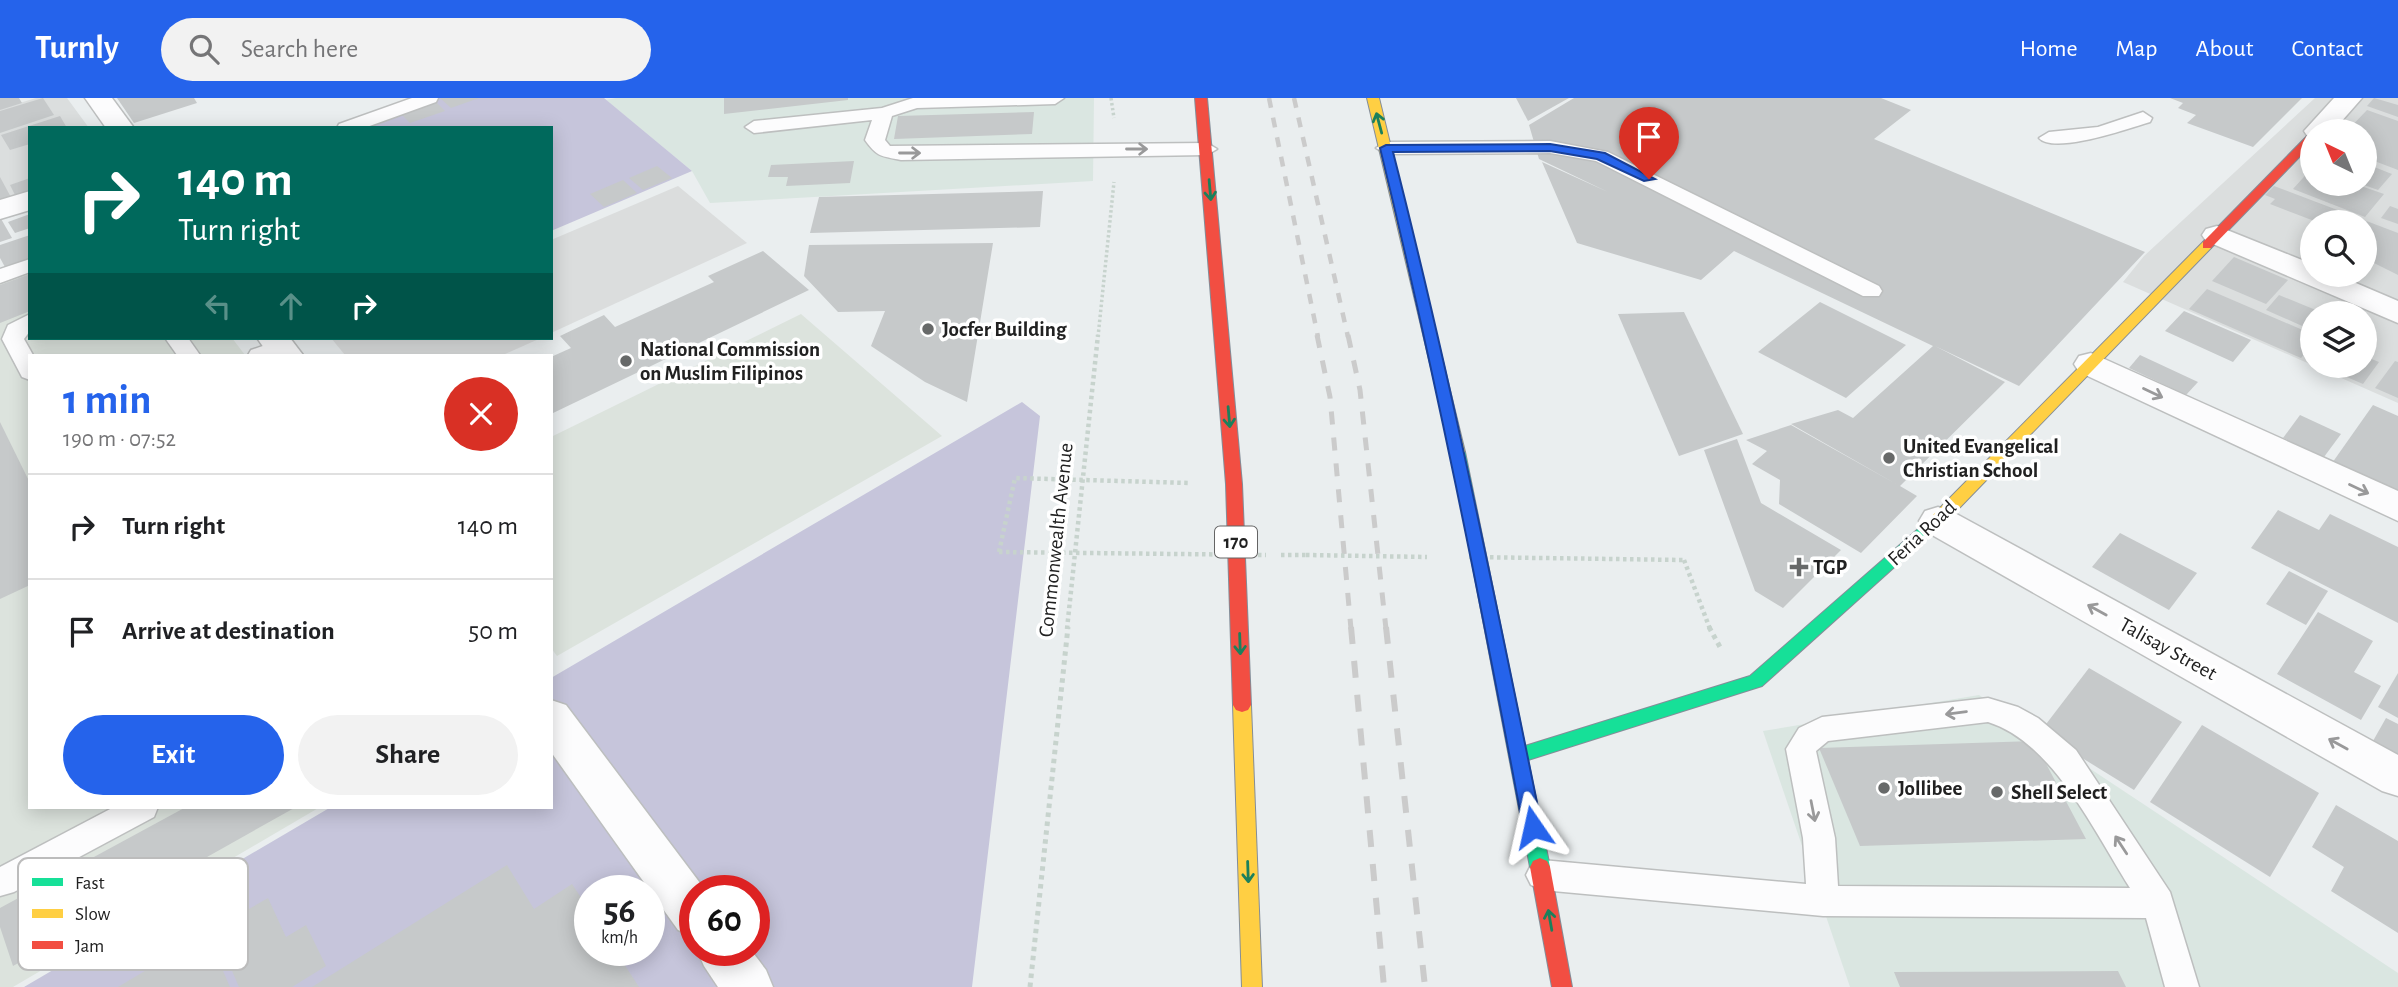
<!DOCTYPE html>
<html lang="en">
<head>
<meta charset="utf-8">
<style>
  body { margin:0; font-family:"Alegreya Sans",sans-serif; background:#f2f2f2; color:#202124; height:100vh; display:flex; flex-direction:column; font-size:26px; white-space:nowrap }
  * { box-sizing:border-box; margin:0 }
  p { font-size:23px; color:#757577 }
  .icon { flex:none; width:38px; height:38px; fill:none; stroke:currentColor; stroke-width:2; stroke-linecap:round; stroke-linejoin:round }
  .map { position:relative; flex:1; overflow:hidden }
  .sheet { position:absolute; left:28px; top:256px; width:525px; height:455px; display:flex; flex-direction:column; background:#fff; border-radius:0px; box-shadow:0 4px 18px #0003 }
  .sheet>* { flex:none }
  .banner { position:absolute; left:28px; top:28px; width:525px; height:214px; border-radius:0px; box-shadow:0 4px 18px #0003; background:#00695c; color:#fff; overflow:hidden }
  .needle { width:46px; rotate:317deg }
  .buttons { position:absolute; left:2300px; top:21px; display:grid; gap:14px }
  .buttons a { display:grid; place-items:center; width:77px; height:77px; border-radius:50%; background:#fff; box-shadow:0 4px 18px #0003; font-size:35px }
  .speed { position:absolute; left:574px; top:777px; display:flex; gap:14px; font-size:35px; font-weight:700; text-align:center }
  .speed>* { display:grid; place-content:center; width:91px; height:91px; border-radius:50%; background:#fff; box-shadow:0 4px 18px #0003; line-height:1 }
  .speed small { font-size:18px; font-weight:400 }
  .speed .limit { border:10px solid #d22; background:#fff; color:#111 }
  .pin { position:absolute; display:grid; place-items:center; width:60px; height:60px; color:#fff; margin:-72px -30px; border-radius:50% 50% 50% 0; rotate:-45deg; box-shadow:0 0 7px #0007 }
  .pin .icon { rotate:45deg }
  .me { position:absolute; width:77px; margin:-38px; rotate:349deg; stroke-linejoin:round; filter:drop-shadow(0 0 5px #0008) }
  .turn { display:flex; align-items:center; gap:24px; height:147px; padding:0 35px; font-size:32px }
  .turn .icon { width:91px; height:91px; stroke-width:2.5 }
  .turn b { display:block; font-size:49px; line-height:60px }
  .lanes { display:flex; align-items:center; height:66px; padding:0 35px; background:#0003; justify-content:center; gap:35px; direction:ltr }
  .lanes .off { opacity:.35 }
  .round { display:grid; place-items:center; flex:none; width:74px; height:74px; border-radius:37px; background:#f2f2f2 }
  .head { display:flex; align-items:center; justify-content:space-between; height:119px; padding:0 35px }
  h1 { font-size:42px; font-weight:700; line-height:52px; color:#2563eb }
  .action { display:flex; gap:14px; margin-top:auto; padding:14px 35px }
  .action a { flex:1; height:80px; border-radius:42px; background:#2563eb; color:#fff; font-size:28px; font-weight:700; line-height:80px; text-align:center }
  .action a+a { background:#f2f2f2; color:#202124 }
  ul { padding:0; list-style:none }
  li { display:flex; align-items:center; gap:21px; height:105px; padding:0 35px; border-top:2px solid #e0e0e0 }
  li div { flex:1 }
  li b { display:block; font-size:26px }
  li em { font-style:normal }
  header { display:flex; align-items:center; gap:42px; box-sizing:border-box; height:98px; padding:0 35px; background:#2563eb; color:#fff }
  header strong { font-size:33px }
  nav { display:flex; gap:38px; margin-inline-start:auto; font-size:24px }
  .search { width:490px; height:63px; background:#f2f2f2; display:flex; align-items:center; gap:18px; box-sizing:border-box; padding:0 24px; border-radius:38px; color:#757577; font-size:26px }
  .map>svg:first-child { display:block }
  .residential { fill:#dbdede; fill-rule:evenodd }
  .commercial { fill:#dae6e1 }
  .industrial { fill:#dce3dd }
  .religious { fill:#dbdddd }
  .forest { fill:#c6c5db; fill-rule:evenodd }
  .building { fill:#c6c9ca }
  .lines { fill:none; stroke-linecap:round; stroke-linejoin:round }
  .lane-casing { stroke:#bdbfbf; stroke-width:3 }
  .street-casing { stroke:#bdbfbf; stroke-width:3 }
  .fast-casing { stroke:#848d98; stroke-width:2 }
  .slow-casing { stroke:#848d98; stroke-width:2 }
  .jam-casing { stroke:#848d98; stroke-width:2 }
  .path-far2 { stroke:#c7d3cd; stroke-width:3.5; stroke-dasharray:2.5 2.5; stroke-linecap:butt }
  .path-far1 { stroke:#c7d3cd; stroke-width:4.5; stroke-dasharray:3.5 3.5; stroke-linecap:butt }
  .path { stroke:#c7d3cd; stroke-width:5; stroke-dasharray:4.5 4.5; stroke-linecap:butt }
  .lane { fill:#fcfcfd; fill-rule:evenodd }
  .street { fill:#fcfcfd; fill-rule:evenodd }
  .fast { fill:#16e098; fill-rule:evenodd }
  .slow { fill:#ffcf43; fill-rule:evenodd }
  .jam { fill:#f24e42; fill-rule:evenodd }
  .rail-far2 { stroke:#cbcbcb; stroke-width:4.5; stroke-dasharray:10 10; stroke-linecap:butt }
  .rail-far1 { stroke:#cbcbcb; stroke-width:5; stroke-dasharray:13 13; stroke-linecap:butt }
  .rail { stroke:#cbcbcb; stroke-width:6; stroke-dasharray:17 17; stroke-linecap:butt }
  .path-bridge { stroke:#c7d3cd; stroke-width:4.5; stroke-dasharray:3.5 3.5; stroke-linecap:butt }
  .oneway { stroke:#1c805c }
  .oneway2 { stroke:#99999a }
  .route { fill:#2563eb; stroke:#184099; stroke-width:2 }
  .poi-dot { fill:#676969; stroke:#fff; stroke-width:2.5 }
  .labels { text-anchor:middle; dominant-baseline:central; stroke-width:7; stroke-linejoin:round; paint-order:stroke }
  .shield { fill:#fff; stroke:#646464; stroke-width:2 }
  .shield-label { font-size:19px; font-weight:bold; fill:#212121 }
  .poi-label { font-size:21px; font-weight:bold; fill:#212121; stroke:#fff; text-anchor:start }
  .street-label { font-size:21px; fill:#212121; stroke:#fff }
  .key { fill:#fff; stroke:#bcbcbc; stroke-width:2 }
  .key-label { font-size:19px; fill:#212121 }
</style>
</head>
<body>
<header>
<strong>Turnly</strong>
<div class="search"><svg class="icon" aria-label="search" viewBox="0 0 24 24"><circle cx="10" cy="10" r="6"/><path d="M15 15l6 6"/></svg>Search here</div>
<nav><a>Home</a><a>Map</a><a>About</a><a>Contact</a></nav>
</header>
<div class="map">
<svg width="2398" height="889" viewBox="0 0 2398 889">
  <rect width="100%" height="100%" fill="#eaeeef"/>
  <!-- residential -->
  <g class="residential">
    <polygon points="36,0 67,0 89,30 30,30 30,104 0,114 0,11"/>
    <path d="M2315 0H2398V305L2314 268H2364V215H2312V267L2123 184 2144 158ZM2312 33H2364V86H2312ZM2312 124H2364V177H2312Z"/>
  </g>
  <!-- commercial -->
  <g class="commercial">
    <polygon points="616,0 1094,0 1093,83 710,105 692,73 606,2"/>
    <polygon points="1979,597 2398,875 2398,889 1850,889 1763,633"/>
  </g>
  <!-- industrial -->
  <g class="industrial">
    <polygon points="30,172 30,240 232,240 245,257 30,257 30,709 320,709 13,889 0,889 0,183"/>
    <polygon points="801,216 942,338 557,558 551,550 551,339"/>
  </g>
  <!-- religious -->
  <g class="religious">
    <polygon points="678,88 747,145 551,235 551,142"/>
    <polygon points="331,240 541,240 503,257 345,257"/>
  </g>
  <!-- forest -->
  <g class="forest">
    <polygon points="416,0 604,0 692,73 551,133 551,30 332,30"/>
    <path d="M1022 304 1040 318 972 889H24L331 709H551V580ZM590 793H649V852H590ZM695 793H754V852H695Z"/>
  </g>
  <!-- building -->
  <g class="building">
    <polygon points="0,0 19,0 22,5 0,12"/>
    <polygon points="43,0 54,17 0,35 0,13"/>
    <polygon points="117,0 194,0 197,5 134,25"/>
    <polygon points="440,0 479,0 451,10"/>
    <polygon points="724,0 848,0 848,2 724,16"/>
    <polygon points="1516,0 1569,0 1528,23"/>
    <polygon points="1574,0 1881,0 1911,12 1874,41 2145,154 2019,288 1935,248 2005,284 1900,388 1917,398 1861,455 1779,406 1780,382 1752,366 1767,353 1746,342 1791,327 1896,386 1791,326 1838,312 1853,320 1933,248 1734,153 1701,182 1577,145 1542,64 1608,94 1539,61 1529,27"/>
    <polygon points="2170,0 2302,0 2253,49 2187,25 2196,17 2178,10 2183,5"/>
    <polygon points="2374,0 2398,7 2398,19 2367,8"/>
    <polygon points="433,1 445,13 410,25 398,13"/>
    <polygon points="2367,12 2398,23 2398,72 2364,59 2364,33 2347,33"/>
    <polygon points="1034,14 1032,36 894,41 898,18"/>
    <polygon points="60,18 67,30 30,30 30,46 10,52 1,37"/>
    <polygon points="854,63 850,85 786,88 788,79 768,79 771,67"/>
    <polygon points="2364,65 2392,76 2378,92 2364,87"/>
    <polygon points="657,68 672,80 643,92 629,80"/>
    <polygon points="2312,70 2312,86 2355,86 2384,96 2365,119 2293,91"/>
    <polygon points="0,79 13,103 0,108"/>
    <polygon points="30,80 30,94 16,99 10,87"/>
    <polygon points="623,82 637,95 604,109 590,96"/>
    <polygon points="2274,88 2398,135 2398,177 2364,160 2364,124 2317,124 2270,106 2275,101 2265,97"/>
    <polygon points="1043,93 1040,129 810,135 819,99"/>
    <polygon points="2390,108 2398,111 2398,126 2381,120"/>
    <polygon points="30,116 30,130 15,135 8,124"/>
    <polygon points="0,119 12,140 0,144"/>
    <polygon points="30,137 30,160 5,169 0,160 0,147"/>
    <polygon points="993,145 967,304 925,284 871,248 885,213 838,214 804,178 809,147"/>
    <polygon points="763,153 809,192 551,316 551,259 571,250 560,238 604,217 615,229 714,184 708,178"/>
    <polygon points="2234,159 2288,182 2266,206 2212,183"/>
    <polygon points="30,176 30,213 0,225 0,187"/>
    <polygon points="2207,191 2312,236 2312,247 2301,260 2189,211"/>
    <polygon points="2279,197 2323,215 2312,215 2309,231 2266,212"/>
    <polygon points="1820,204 1906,247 1846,300 1758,254"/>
    <polygon points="2184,213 2251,242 2233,264 2165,233"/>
    <polygon points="1684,214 1743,336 1679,358 1618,216"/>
    <polygon points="2364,237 2376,242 2366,255 2364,254"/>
    <polygon points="2140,257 2198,284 2186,297 2129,270"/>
    <polygon points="2364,258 2379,264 2363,286 2321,268 2364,268"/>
    <polygon points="2395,263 2398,264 2398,300 2375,290"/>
    <polygon points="2373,307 2398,318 2398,400 2330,368"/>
    <polygon points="2300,317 2341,336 2324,359 2283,340"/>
    <polygon points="0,324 30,385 30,487 0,501"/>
    <polygon points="1737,341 1761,405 1841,452 1783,510 1755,493 1704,352"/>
    <polygon points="2278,412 2319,432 2330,416 2398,449 2398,525 2251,450"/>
    <polygon points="2120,435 2197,475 2169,512 2092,469"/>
    <polygon points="2289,473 2328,493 2306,527 2266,506"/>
    <polygon points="2318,514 2373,543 2354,574 2381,588 2361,622 2277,576"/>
    <polygon points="2089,570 2182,624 2134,692 2040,634"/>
    <polygon points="2398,575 2398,620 2378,609"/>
    <polygon points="2386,620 2398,626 2398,657 2373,643"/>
    <polygon points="2202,627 2319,695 2270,779 2150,704"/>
    <polygon points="2034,643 2086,741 1860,748 1819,650"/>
    <polygon points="2336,707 2398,743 2398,835 2331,793 2344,769 2312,749"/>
    <polygon points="186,709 296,709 13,868 0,829 0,810"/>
    <polygon points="507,767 534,811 572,786 590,813 590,852 615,852 639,889 312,889"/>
    <polygon points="268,800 286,839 306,827 326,868 292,889 239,889 214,831"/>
    <polygon points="207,836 230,889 118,889"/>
    <polygon points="2118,873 2126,889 1900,889 1894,874"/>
  </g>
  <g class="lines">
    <!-- lane casing -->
    <g class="lane-casing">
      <g id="lane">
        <polygon points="412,0 438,0 436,4 364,30 337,30 339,26"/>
        <path d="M913 0H1064L1055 6 917 10 892 18 885 42 890 48 1207 45 1217 51 1207 57 901 62C881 58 877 59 865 42L872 22 754 35 745 29 754 23 882 10Z"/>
        <path d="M2143 14 2152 20 2150 24C2130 30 2054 57 2039 40L2049 34 2098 29Z"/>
        <polygon points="1550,43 1608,54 1879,188 1882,193 1879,198 1863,198 1596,63 1550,55 1386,56 1376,50 1386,44"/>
        <polygon points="30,161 30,174 0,185 0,171"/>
        <polygon points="30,216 30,233 24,241 33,257 30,257 30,282 22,279 2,241 8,227"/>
        <polygon points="165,240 188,240 200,257 177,257"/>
        <path d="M280 242 288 244 291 249C283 262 261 258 248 257L251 252Z"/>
        <path d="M1988 600 2018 609 2038 620 2076 652 2170 794 2199 889H2165L2146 820 1823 818 1542 792 1531 787 1526 777 1531 767 1542 762 1806 786 1803 740 1786 651 1799 630 1822 619ZM1988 624C2053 644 2095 735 2130 790L1838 788 1835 740 1816 653 1828 643Z"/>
        <polygon points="114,709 158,709 154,719 14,794 0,798 0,769"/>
      </g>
    </g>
    <!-- street casing -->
    <g class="street-casing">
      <g id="street">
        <polygon points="85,0 112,0 134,30 106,30"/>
        <polygon points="2334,0 2362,0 2333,33 2312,33 2312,40 2308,39 2304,33"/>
        <polygon points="30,93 30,112 0,121 0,102"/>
        <polygon points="2217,128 2312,166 2312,177 2337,177 2398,203 2398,225 2206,143 2202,137 2206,131"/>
        <polygon points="257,240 290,240 303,257 269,257"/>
        <polygon points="2091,255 2398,393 2398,423 2079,274 2074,266 2079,258"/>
        <polygon points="1938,409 1951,413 2398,657 2398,698 2382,693 1925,433 1919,423 1925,413"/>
        <polygon points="551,602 566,607 706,793 695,793 695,838 678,832 551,654"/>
        <polygon points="697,852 751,852 766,872 773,889 718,889 704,868"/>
      </g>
    </g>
    <!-- fast casing -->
    <g class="fast-casing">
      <polygon id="fast" points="1458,349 1465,354 1525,648 1750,578 1926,424 1938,424 1940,428 1762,588 1528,662 1550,769 1547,775 1540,778 1533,775 1530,769 1451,354"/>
    </g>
    <!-- slow casing -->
    <g class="slow-casing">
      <g id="slow">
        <polygon points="1367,0 1379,0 1465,354 1458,359 1451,354"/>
        <polygon points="2207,143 2211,144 2211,150 1938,432 1926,432 1924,428 1926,424 2203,144"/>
        <polygon points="1242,600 1248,602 1251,607 1262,889 1242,889 1233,607 1236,602"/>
      </g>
    </g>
    <!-- jam casing -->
    <g class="jam-casing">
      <g id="jam">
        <polygon points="1195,0 1207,0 1242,386 1251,607 1248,612 1242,614 1236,612 1233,607 1226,386"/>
        <polygon points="2312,36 2312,46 2211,150 2203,150 2203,144 2308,37"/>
        <polygon points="1540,760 1547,763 1550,769 1572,889 1552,889 1530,769 1533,763"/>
      </g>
    </g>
    <!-- path-far2 -->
    <g class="path-far2">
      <polyline points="1111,0 1114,20"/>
      <polyline points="1098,239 1114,84"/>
    </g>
    <!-- path-far1 -->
    <g class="path-far1">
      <polyline points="999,454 1015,380 1190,385"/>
      <polyline points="1281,457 1306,457"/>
      <polyline points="1684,462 1710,531"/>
      <polyline points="1067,531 1098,237"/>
    </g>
    <!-- path -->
    <g class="path">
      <polyline points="1709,529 1720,549"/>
      <polyline points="1030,889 1068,529"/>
    </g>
    <!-- lane -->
    <use href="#lane" class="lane"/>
    <!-- street -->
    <use href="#street" class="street"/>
    <!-- fast -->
    <use href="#fast" class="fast"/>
    <!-- slow -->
    <use href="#slow" class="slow"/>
    <!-- jam -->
    <use href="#jam" class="jam"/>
    <!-- rail-far2 -->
    <g class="rail-far2">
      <polyline points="1269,0 1318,239"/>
      <polyline points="1294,0 1348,239"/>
    </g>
    <!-- rail-far1 -->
    <g class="rail-far1">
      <polyline points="1317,237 1330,299 1351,531"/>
      <polyline points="1348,237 1360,292 1386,531"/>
    </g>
    <!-- rail -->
    <g class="rail">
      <polyline points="1351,529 1384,889"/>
      <polyline points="1386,529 1425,889"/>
    </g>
    <!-- path-bridge -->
    <g class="path-bridge">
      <polyline points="999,454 1266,457"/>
      <polyline points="1306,457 1427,459"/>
      <polyline points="1469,459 1684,462"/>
    </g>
  </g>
  <!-- one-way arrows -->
  <defs><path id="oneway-shaft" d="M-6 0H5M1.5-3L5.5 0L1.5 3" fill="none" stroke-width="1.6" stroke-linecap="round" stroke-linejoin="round" transform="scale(1.75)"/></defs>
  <g class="oneway">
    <use href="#oneway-shaft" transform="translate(1379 25) rotate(-105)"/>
    <use href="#oneway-shaft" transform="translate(1210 92) rotate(85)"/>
    <use href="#oneway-shaft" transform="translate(1229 319) rotate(85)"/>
    <use href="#oneway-shaft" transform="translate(1240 546) rotate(88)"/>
    <use href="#oneway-shaft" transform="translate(1248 774) rotate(88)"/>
    <use href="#oneway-shaft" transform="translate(1550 822) rotate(-100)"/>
  </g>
  <g class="oneway2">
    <use href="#oneway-shaft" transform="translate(1137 51)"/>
    <use href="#oneway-shaft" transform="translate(910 55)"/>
    <use href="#oneway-shaft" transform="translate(2153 295) rotate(25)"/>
    <use href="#oneway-shaft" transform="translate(2359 391) rotate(25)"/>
    <use href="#oneway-shaft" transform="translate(2097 512) rotate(-151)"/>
    <use href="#oneway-shaft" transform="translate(1956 615) rotate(173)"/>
    <use href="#oneway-shaft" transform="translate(2338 646) rotate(-151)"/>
    <use href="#oneway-shaft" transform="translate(1813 713) rotate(79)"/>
    <use href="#oneway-shaft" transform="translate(2121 747) rotate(-123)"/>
  </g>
  <!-- route -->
  <path class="route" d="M1550 46 1605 55 1655 81 1644 83 1597 61 1550 53 1393 54C1450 277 1496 503 1542 729L1539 735 1533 737 1526 735 1523 729C1480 501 1435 275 1380 50L1386 47Z"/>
  <!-- markers -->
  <g class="poi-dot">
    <circle cx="928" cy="231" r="7"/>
    <circle cx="626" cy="263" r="7"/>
    <circle cx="1889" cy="360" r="7"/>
    <path d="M1795.5 458.5h7v7h7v7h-7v7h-7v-7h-7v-7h7z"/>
    <circle cx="1884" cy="690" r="7"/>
    <circle cx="1997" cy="694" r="7"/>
  </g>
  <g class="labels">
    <!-- shield labels -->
    <rect class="shield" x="1215" y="428.5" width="42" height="31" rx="5"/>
    <g class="shield-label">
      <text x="1236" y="444">170</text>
    </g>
    <!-- poi labels -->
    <g class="poi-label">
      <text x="942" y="231">Jocfer Building</text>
      <text x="640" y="251">National Commission<tspan x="640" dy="24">on Muslim Filipinos</tspan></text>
      <text x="1903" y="348">United Evangelical<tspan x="1903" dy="24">Christian School</tspan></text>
      <text x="1813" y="469">TGP</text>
      <text x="1898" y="690">Jollibee</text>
      <text x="2011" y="694">Shell Select</text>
    </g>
    <!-- street labels -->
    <g class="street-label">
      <text transform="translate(1922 435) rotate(-43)">Feria Road</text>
      <text transform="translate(1056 442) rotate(-84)">Commonwealth Avenue</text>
      <text transform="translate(2168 551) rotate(29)">Talisay Street</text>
    </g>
  </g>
  <!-- legend -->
  <rect x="18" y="760" width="230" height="112" rx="10" class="key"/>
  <rect x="32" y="780" width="31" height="8" fill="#16e098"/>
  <rect x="32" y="811" width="31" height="9" fill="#ffcf43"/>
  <rect x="32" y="843" width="31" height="8" fill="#f24e42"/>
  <g class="key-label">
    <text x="75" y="791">Fast</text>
    <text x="75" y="822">Slow</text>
    <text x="75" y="854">Jam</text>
  </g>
</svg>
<div class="buttons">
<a><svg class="needle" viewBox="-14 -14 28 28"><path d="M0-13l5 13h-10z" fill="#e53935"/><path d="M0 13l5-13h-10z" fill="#757577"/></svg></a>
<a><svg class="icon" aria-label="search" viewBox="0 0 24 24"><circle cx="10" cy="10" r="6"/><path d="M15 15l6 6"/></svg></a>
<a><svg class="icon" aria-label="layers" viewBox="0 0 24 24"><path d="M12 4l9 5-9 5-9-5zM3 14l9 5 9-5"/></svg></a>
</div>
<div class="speed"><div>56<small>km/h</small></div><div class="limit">60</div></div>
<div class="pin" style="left:1649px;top:81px;background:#d93025"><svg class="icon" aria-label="arrive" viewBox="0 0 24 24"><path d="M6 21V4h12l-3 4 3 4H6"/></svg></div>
<svg class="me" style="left:1533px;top:729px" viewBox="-20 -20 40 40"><path d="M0-17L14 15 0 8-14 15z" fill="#2563eb" stroke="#fff" stroke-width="4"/></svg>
<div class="banner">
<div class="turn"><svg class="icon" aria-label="right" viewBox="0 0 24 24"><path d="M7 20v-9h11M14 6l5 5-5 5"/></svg><div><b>140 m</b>Turn right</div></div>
<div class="lanes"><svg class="icon off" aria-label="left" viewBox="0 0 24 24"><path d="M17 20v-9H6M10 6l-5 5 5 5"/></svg><svg class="icon off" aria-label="ahead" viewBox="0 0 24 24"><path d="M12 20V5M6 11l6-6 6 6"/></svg><svg class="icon" aria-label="right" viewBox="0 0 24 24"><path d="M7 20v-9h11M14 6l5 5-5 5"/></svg></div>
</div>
<section class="sheet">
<div class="head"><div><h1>1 min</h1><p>190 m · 07:52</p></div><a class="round" style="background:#d93025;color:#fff"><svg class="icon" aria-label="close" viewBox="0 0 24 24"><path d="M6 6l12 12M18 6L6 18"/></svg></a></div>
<ul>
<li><svg class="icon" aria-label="right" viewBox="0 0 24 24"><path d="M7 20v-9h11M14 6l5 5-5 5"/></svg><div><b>Turn right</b></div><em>140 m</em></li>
<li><svg class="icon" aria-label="arrive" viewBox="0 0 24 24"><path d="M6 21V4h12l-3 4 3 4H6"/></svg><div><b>Arrive at destination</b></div><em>50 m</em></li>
</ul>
<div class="action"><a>Exit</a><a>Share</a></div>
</section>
</div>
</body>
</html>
